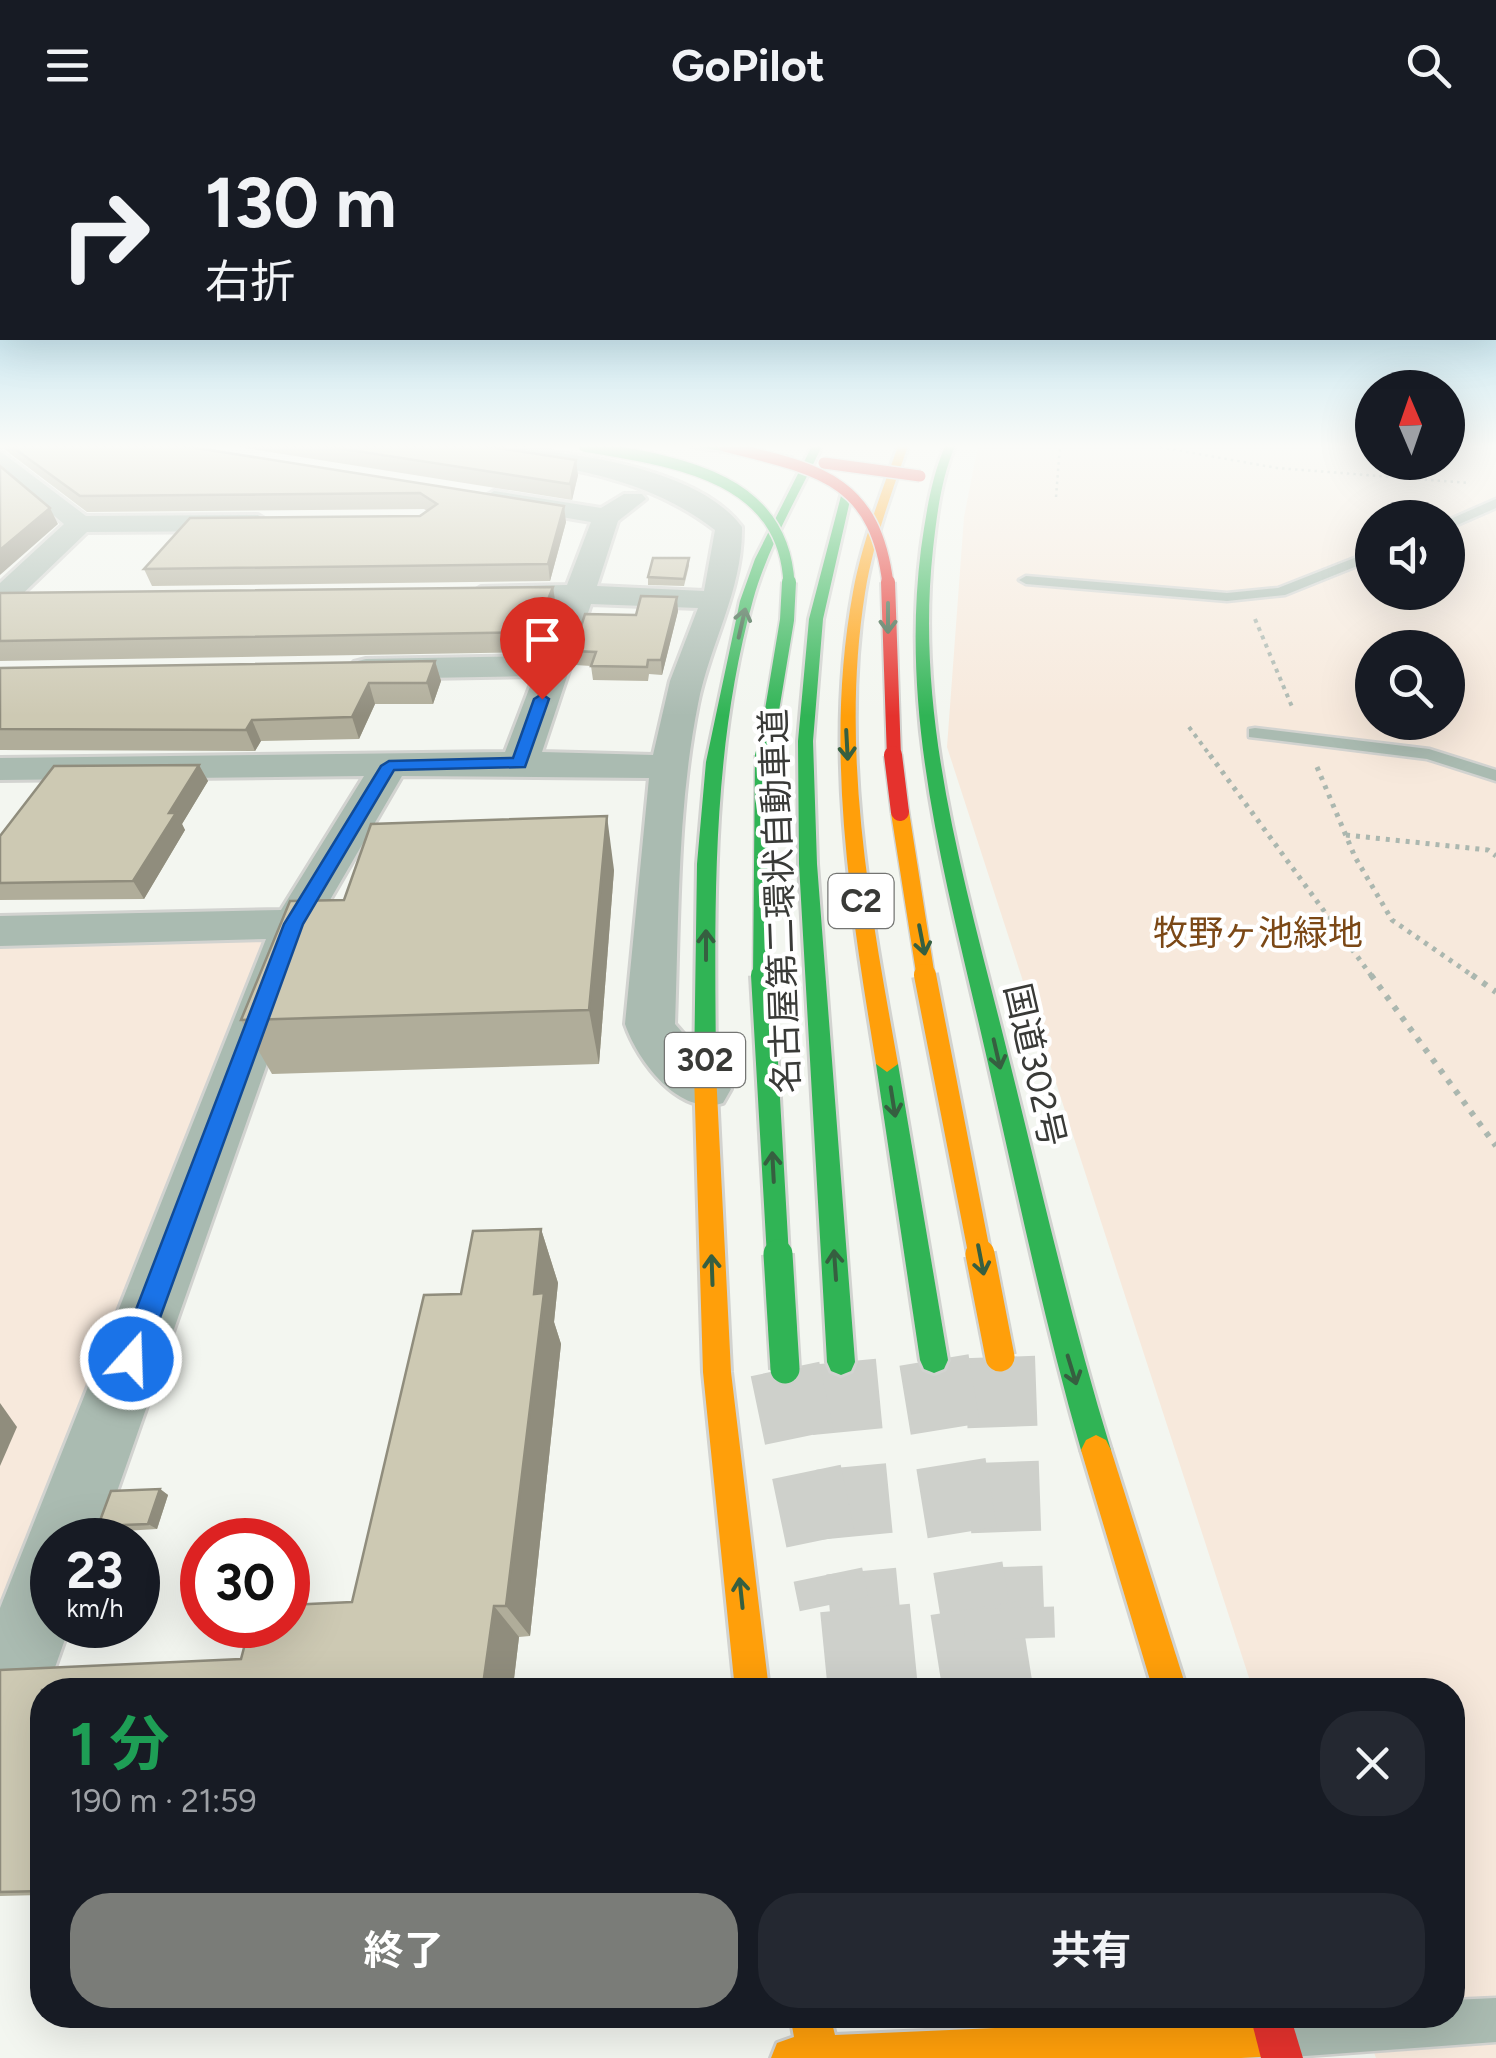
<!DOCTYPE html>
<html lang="ja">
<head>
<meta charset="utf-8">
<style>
  body { margin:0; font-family:Figtree,"Noto Sans JP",sans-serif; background:#242831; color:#f1f3f6; height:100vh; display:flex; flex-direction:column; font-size:38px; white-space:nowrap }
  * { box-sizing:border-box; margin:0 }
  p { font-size:32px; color:#9ea1a6 }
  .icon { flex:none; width:55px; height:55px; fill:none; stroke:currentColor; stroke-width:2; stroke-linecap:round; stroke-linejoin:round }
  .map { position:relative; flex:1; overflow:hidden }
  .panel { position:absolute; left:30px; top:1548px; width:1435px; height:350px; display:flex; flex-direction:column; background:#171b24; border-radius:40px; box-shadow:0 10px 40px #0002 }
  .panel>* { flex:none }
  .guide { position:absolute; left:0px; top:0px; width:1498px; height:210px; box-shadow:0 10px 40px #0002; background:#171b24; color:#f1f3f6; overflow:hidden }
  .needle { width:65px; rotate:358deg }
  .controls { position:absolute; left:1355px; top:240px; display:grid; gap:20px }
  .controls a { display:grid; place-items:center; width:110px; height:110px; border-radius:50%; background:#171b24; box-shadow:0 10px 40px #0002; font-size:50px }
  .speed { position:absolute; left:30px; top:1388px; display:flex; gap:20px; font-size:50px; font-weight:700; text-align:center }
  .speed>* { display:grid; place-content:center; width:130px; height:130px; border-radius:50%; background:#171b24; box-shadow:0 10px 40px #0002; line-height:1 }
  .speed small { font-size:25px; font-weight:400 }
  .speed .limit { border:15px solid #d22; background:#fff; color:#111 }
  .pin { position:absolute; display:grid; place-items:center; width:85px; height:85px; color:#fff; margin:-102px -42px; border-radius:50% 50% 50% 0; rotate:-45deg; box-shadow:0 0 10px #0007 }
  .pin .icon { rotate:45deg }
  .me { position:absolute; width:110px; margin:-55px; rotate:20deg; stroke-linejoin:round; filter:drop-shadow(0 0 8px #0008) }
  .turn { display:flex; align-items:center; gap:35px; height:210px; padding:0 40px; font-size:45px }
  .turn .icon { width:130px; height:130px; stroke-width:2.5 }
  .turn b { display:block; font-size:70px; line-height:85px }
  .round { display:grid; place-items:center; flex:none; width:105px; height:105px; border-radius:40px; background:#242831 }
  .head { display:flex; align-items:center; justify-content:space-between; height:170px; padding:0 40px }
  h1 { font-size:60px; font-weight:700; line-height:75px; color:#1e9e55 }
  .primary-button { display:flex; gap:20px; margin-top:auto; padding:20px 40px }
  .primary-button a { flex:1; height:115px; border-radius:40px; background:#7a7c78; color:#fff; font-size:40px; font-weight:700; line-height:115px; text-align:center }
  .primary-button a+a { background:#242831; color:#f1f3f6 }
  header { display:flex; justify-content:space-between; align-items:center; height:130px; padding:0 40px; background:#171b24; font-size:45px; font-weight:700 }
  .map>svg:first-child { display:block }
  .green { fill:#f7e9dc; fill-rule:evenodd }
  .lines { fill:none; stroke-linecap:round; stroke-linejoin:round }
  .highway-tunnel-far1 { stroke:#ced0cb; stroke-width:70; stroke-dasharray:70 35; stroke-linecap:butt }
  .highway-tunnel { stroke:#ced0cb; stroke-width:90; stroke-dasharray:90 45; stroke-linecap:butt }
  .lane-casing { stroke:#d2d3d0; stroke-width:5 }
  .street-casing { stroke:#d2d3d0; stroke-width:6 }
  .fast-casing { stroke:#d2d3d0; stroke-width:6 }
  .slow-casing { stroke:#d2d3d0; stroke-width:6 }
  .jam-casing { stroke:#d2d3d0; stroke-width:6 }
  .path-far3 { stroke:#abb7af; stroke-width:2.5; stroke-dasharray:2.5 4; stroke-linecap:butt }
  .path-far2 { stroke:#abb7af; stroke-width:4; stroke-dasharray:4 5; stroke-linecap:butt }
  .path-far1 { stroke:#abb7af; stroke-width:5; stroke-dasharray:4 6; stroke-linecap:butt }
  .path { stroke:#abb7af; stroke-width:6; stroke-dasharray:5 8; stroke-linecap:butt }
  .lane { fill:#aabbb1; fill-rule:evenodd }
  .street { fill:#aabbb1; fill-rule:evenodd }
  .fast { fill:#30b455; fill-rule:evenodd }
  .slow { fill:#ff9f0a; fill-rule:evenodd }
  .jam { fill:#e5322d; fill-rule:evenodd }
  .fast-bridge-far4-casing { stroke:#d2d3d0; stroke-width:14; stroke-linecap:butt }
  .fast-bridge-far3-casing { stroke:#d2d3d0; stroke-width:18; stroke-linecap:butt }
  .fast-bridge-far2-casing { stroke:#d2d3d0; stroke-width:21; stroke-linecap:butt }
  .fast-bridge-far1-casing { stroke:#d2d3d0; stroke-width:28; stroke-linecap:butt }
  .fast-bridge-casing { stroke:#d2d3d0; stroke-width:34; stroke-linecap:butt }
  .slow-bridge-far2-casing { stroke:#d2d3d0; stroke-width:21; stroke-linecap:butt }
  .slow-bridge-far1-casing { stroke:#d2d3d0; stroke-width:28; stroke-linecap:butt }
  .slow-bridge-casing { stroke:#d2d3d0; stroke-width:34; stroke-linecap:butt }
  .jam-bridge-far2-casing { stroke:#d2d3d0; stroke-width:14; stroke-linecap:butt }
  .jam-bridge-far1-casing { stroke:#d2d3d0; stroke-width:18; stroke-linecap:butt }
  .jam-bridge-casing { stroke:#d2d3d0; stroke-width:21; stroke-linecap:butt }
  .fast-bridge-far4 { stroke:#30b455; stroke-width:11 }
  .fast-bridge-far3 { stroke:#30b455; stroke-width:14 }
  .fast-bridge-far2 { stroke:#30b455; stroke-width:18 }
  .fast-bridge-far1 { stroke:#30b455; stroke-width:22 }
  .fast-bridge { stroke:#30b455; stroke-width:29 }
  .slow-bridge-far2 { stroke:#ff9f0a; stroke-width:18 }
  .slow-bridge-far1 { stroke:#ff9f0a; stroke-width:22 }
  .slow-bridge { stroke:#ff9f0a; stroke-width:29 }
  .jam-bridge-far2 { stroke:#e5322d; stroke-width:11 }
  .jam-bridge-far1 { stroke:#e5322d; stroke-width:14 }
  .jam-bridge { stroke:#e5322d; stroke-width:18 }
  .wall { fill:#b0ad9a }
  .shaded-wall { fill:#908d7d }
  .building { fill:#cdc9b3; stroke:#908d7d; stroke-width:2.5 }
  .oneway { stroke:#365f40 }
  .route { fill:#1a73e8; stroke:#114b97; stroke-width:2.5 }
  .labels { text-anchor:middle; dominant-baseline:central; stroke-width:9; stroke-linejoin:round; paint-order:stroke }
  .shield { fill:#fff; stroke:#747573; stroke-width:2.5 }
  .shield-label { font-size:32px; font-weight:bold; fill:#393a37 }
  .street-label { font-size:35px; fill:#393a37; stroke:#fff }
  .park-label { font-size:35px; fill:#7b4816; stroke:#fff }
</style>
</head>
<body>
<header><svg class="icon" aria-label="menu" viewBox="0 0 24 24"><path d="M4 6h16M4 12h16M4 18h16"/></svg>GoPilot<svg class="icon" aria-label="search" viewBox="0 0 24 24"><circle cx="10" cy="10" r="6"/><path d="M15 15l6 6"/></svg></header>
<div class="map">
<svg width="1496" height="1928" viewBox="0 0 1496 1928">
  <rect width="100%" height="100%" fill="#f3f6f0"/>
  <!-- green -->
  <g class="green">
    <path d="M978 316H1372V332H1448V316H1496V1928H1376L1361 1885H1452V1560H1253L947 617 964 387ZM1372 388H1448V462H1372ZM1372 518H1448V592H1372Z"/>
    <polygon points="274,803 0,1504 0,811"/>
  </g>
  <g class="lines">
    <!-- highway-tunnel-far1 -->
    <g class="highway-tunnel-far1">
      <polyline points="1000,1227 1009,1481"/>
      <polyline points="934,1230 975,1481"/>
      <polyline points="841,1232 865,1481"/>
      <polyline points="785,1239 834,1474"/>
    </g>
    <!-- highway-tunnel -->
    <g class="highway-tunnel">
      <polyline points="865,1478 873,1560"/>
      <polyline points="975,1478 988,1560"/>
      <polyline points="1009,1478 1010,1509"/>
    </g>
    <!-- lane casing -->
    <g class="lane-casing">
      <g id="lane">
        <polygon points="1496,369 1496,378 1448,399 1448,390"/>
        <polygon points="1372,421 1372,430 1285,465 1227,471 1026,454 1019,450 1026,446 1227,463 1278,458"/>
        <polygon points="1255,598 1429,619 1496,640 1496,651 1427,629 1249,607 1249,599"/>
        <polygon points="1496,1868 1496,1912 1292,1927 1276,1920 1269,1904 1276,1888 1283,1885 1452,1885 1452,1870"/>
      </g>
    </g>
    <!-- street casing -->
    <g class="street-casing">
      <g id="street">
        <path d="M449 316C528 316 691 328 742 397 743 460 710 513 698 574 677 679 679 788 675 894L731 959 723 973C680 987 638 932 625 894L649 648 402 646 316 794 100 1410H52V1495H70L47 1560H42V1574L28 1609 0 1621V1478L266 809 0 816V786L281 780 364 646 0 650V628L505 622 534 546 366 549 354 546 349 539 354 532 366 529 541 526 561 473 481 475 466 466 481 457 567 455 591 392 485 374 481 369 494 361 601 378 624 364H642L646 369 618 391 597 456 704 461 715 400C640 342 551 335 460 323ZM591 474 698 478 670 551 653 625 542 622Z"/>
        <polygon points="0,321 86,386 258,385 271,393 258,401 87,402 11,475 0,478 0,453 64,394 0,340"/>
      </g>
    </g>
    <!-- fast casing -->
    <g class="fast-casing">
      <g id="fast">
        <polygon points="691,316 720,316 792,328 787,331"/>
        <path d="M812 316H822C798 366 768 416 753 470 710 625 715 785 716 943L705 951 694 943 697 734 706 632 740 471 755 429Z"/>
        <path d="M945 316H955C941 349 937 384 933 419 914 593 967 758 1008 925 1041 1057 1071 1190 1111 1320L1106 1330 1096 1335 1086 1330 1081 1320C1044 1191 1017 1060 987 929 949 760 899 594 921 419 926 384 931 349 945 316Z"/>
        <polygon points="846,363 851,366 823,489 813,611 817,734 855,1232 851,1241 841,1245 831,1241 827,1232 799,734 798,611 809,489 841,366"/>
        <polygon points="887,926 898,934 948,1230 944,1239 934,1243 924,1239 920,1230 876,934"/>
      </g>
    </g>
    <!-- slow casing -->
    <g class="slow-casing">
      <g id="slow">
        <path d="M898 316H908C891 364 873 413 865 463 840 621 870 778 898 934L887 942 876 934C851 778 824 620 853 462 862 412 881 364 898 316Z"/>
        <polygon points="705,935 716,943 731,1242 769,1560 735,1560 703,1242 694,943"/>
        <polygon points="1096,1305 1106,1310 1111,1320 1187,1560 1153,1560 1081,1320 1086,1310"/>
        <polygon points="790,1885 830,1885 835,1905 1276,1886 1290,1892 1296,1906 1290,1920 1276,1926 1241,1928 771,1928 777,1913 794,1907"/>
      </g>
    </g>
    <!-- jam casing -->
    <g class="jam-casing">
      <polygon id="jam" points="1250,1885 1290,1885 1303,1928 1261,1928"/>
    </g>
    <!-- path-far3 -->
    <g class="path-far3">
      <polyline points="1154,316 1277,338 1470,353"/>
      <polyline points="1056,367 1060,316"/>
    </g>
    <!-- path-far2 -->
    <g class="path-far2">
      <polyline points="1255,489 1293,579"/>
      <polyline points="1189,597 1212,628"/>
    </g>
    <!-- path-far1 -->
    <g class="path-far1">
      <polyline points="1210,625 1373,848"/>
      <polyline points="1317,637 1355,727 1392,790 1476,848"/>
      <polyline points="1346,705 1488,720 1496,726"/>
    </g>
    <!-- path -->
    <g class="path">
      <polyline points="1371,845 1496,1016"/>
      <polyline points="1472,845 1496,862"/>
    </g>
    <!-- lane -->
    <use href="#lane" class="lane"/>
    <!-- street -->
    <use href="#street" class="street"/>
    <!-- fast -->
    <use href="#fast" class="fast"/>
    <!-- slow -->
    <use href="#slow" class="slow"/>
    <!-- jam -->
    <use href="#jam" class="jam"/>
    <!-- fast-bridge-far4 casing -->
    <g class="fast-bridge-far4-casing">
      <path id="fast-bridge-far4" d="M584 316C672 331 784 344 789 454"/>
    </g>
    <!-- fast-bridge-far3 casing -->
    <g class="fast-bridge-far3-casing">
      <polyline id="fast-bridge-far3" points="764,628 787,490 789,452"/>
    </g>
    <!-- fast-bridge-far2 casing -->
    <g class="fast-bridge-far2-casing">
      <polyline id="fast-bridge-far2" points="762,848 764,625"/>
    </g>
    <!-- fast-bridge-far1 casing -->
    <g class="fast-bridge-far1-casing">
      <polyline id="fast-bridge-far1" points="762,845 778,1127"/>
    </g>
    <!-- fast-bridge casing -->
    <g class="fast-bridge-casing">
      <polyline id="fast-bridge" points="778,1124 785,1239"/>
    </g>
    <!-- slow-bridge-far2 casing -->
    <g class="slow-bridge-far2-casing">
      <polyline id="slow-bridge-far2" points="900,682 926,848"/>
    </g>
    <!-- slow-bridge-far1 casing -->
    <g class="slow-bridge-far1-casing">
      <polyline id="slow-bridge-far1" points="925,845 980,1127"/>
    </g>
    <!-- slow-bridge casing -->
    <g class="slow-bridge-casing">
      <polyline id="slow-bridge" points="980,1124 1000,1227"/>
    </g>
    <!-- jam-bridge-far2 casing -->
    <g class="jam-bridge-far2-casing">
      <g id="jam-bridge-far2">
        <path d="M724 316C816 339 875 347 888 454"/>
        <polyline points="824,333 920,346"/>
      </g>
    </g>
    <!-- jam-bridge-far1 casing -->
    <g class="jam-bridge-far1-casing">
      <polyline id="jam-bridge-far1" points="888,452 894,628"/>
    </g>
    <!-- jam-bridge casing -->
    <g class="jam-bridge-casing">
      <polyline id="jam-bridge" points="893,625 900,682"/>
    </g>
    <!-- fast-bridge-far4 -->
    <use href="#fast-bridge-far4" class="fast-bridge-far4"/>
    <!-- fast-bridge-far3 -->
    <use href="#fast-bridge-far3" class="fast-bridge-far3"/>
    <!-- fast-bridge-far2 -->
    <use href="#fast-bridge-far2" class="fast-bridge-far2"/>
    <!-- fast-bridge-far1 -->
    <use href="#fast-bridge-far1" class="fast-bridge-far1"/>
    <!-- fast-bridge -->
    <use href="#fast-bridge" class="fast-bridge"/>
    <!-- slow-bridge-far2 -->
    <use href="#slow-bridge-far2" class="slow-bridge-far2"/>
    <!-- slow-bridge-far1 -->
    <use href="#slow-bridge-far1" class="slow-bridge-far1"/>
    <!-- slow-bridge -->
    <use href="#slow-bridge" class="slow-bridge"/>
    <!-- jam-bridge-far2 -->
    <use href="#jam-bridge-far2" class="jam-bridge-far2"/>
    <!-- jam-bridge-far1 -->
    <use href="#jam-bridge-far1" class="jam-bridge-far1"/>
    <!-- jam-bridge -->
    <use href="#jam-bridge" class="jam-bridge"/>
  </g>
  <!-- wall -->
  <g class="wall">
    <polygon points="0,316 184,316 566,392 550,451 152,456 144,439 420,386 427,381 424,379 87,382"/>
    <polygon points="232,316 485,316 578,345 572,370"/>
    <polygon points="689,428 689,436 684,456 648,455 648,447"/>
    <polygon points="553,457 556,477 538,522 0,531 0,463"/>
    <polygon points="678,481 662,545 649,544 648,551 593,550 591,536 575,535 573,521 636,485"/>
    <polygon points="435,531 441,551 433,574 375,574 359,609 261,611 255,621 0,620 0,538"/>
    <polygon points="199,635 208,651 182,694 185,700 144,769 0,770 0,706"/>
    <polygon points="614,740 599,934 272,944 241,890 344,770"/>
    <polygon points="541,1099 558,1153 554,1192 561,1214 530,1506 519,1507 513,1557 42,1560 42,1765 0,1766 0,1540 241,1529 352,1472 461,1164"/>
    <polygon points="160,1359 168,1365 157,1399 107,1402 98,1396"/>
  </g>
  <!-- shaded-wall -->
  <g class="shaded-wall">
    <polygon points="576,330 578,345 572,370 570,354"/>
    <polygon points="564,376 566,392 550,451 548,434"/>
    <polygon points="50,378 58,394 0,445 0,420"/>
    <polygon points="553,457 556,477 538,522 535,502"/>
    <polygon points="677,467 678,481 662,545 661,530"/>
    <polygon points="435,531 441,551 433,574 427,553"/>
    <polygon points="369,553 375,574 359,609 352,587"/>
    <polygon points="252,590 261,611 255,621 246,600"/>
    <polygon points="199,635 208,651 182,694 185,700 144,769 133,751 169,683"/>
    <polygon points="607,686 614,740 599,934 589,880"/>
    <polygon points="541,1099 558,1153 554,1192 561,1214 530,1506 506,1476 534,1164"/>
    <polygon points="0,1273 17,1297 0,1336"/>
    <polygon points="160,1359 168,1365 157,1399 148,1394"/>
    <polygon points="494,1476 519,1507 513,1557 516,1560 489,1560 483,1555"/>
  </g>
  <!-- building -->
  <g class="building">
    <polygon points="11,316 184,316 564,376 548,434 144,439 190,388 420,386 437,374 420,363 80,366"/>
    <polygon points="324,316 485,316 576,330 570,354"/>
    <polygon points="0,336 50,378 0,420"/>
    <polygon points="653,428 689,428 684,449 648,447"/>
    <polygon points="553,457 535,502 0,511 0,463"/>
    <polygon points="641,466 677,467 661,530 648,530 647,537 591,536 596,522 573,521 585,484 636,485"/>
    <polygon points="435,531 427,553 369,553 352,587 252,590 246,600 0,599 0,538"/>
    <polygon points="199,635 169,683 176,683 133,751 0,753 0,706 54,636"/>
    <polygon points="607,686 589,880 241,890 290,771 344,770 371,694"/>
    <polygon points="541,1099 534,1164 544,1163 506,1476 494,1476 483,1555 511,1555 511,1560 42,1560 42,1761 0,1762 0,1540 241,1529 250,1495 288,1495 288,1475 352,1472 424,1165 461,1164 473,1101"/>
    <polygon points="160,1359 148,1394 98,1396 111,1361"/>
  </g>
  <!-- one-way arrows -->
  <defs><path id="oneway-shaft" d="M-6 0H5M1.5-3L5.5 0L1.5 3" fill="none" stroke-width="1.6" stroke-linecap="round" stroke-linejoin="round" transform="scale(2.5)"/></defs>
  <g class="oneway">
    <use href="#oneway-shaft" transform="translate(888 488) rotate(90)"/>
    <use href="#oneway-shaft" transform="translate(742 493) rotate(-77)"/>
    <use href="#oneway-shaft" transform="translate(847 615) rotate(87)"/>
    <use href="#oneway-shaft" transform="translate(922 810) rotate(79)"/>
    <use href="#oneway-shaft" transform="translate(706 815) rotate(-90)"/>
    <use href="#oneway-shaft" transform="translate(997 924) rotate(77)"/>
    <use href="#oneway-shaft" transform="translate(893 972) rotate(81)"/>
    <use href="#oneway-shaft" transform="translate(773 1037) rotate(-93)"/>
    <use href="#oneway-shaft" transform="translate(981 1130) rotate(79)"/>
    <use href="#oneway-shaft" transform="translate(835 1135) rotate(-94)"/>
    <use href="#oneway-shaft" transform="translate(712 1140) rotate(-92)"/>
    <use href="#oneway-shaft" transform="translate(1072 1240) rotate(73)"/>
    <use href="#oneway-shaft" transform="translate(741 1463) rotate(-96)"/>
  </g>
  <!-- sky -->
  <linearGradient id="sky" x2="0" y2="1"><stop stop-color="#7ac8e6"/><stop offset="0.54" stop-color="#fafbf8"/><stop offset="1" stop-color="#fafbf8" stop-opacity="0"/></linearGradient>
  <rect width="1496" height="586" fill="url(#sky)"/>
  <!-- route -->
  <polygon class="route" points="542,564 549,569 525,637 394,640 303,794 145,1229 141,1238 131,1242 121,1238 117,1229 284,794 381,636 389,631 513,628 534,569"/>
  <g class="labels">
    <!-- shield labels -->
    <g class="shield">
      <rect x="828.5" y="744" width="65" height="54" rx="8"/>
      <rect x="665" y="903" width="80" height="54" rx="8"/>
    </g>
    <g class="shield-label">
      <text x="861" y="771">C2</text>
      <text x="705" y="930">302</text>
    </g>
    <!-- street labels -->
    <g class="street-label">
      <text transform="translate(780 771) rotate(-92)">名古屋第二環状自動車道</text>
      <text transform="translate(1035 935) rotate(77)">国道302号</text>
    </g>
    <!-- park labels -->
    <g class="park-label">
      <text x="1258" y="803">牧野ヶ池緑地</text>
    </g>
  </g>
</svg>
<div class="controls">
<a><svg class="needle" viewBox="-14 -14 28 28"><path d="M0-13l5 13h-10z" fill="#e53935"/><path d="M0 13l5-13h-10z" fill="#9ea1a6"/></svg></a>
<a><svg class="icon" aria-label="sound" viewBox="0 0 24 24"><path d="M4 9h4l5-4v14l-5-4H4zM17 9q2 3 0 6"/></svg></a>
<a><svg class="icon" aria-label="search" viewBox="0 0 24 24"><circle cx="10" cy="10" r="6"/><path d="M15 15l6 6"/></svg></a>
</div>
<div class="speed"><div>23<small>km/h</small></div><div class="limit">30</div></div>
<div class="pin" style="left:542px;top:569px;background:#d93025"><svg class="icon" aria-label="arrive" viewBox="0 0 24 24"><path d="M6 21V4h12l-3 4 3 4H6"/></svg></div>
<svg class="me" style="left:131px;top:1229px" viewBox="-20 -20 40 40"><circle r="17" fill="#1a73e8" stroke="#fff" stroke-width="3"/><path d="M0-11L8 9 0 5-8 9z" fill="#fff"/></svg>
<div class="guide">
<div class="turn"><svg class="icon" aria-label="right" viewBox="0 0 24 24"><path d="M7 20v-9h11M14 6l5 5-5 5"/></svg><div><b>130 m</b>右折</div></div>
</div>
<section class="panel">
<div class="head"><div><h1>1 分</h1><p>190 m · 21:59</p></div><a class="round"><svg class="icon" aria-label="close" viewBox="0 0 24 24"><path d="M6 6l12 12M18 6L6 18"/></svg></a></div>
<div class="primary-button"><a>終了</a><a>共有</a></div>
</section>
</div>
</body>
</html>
